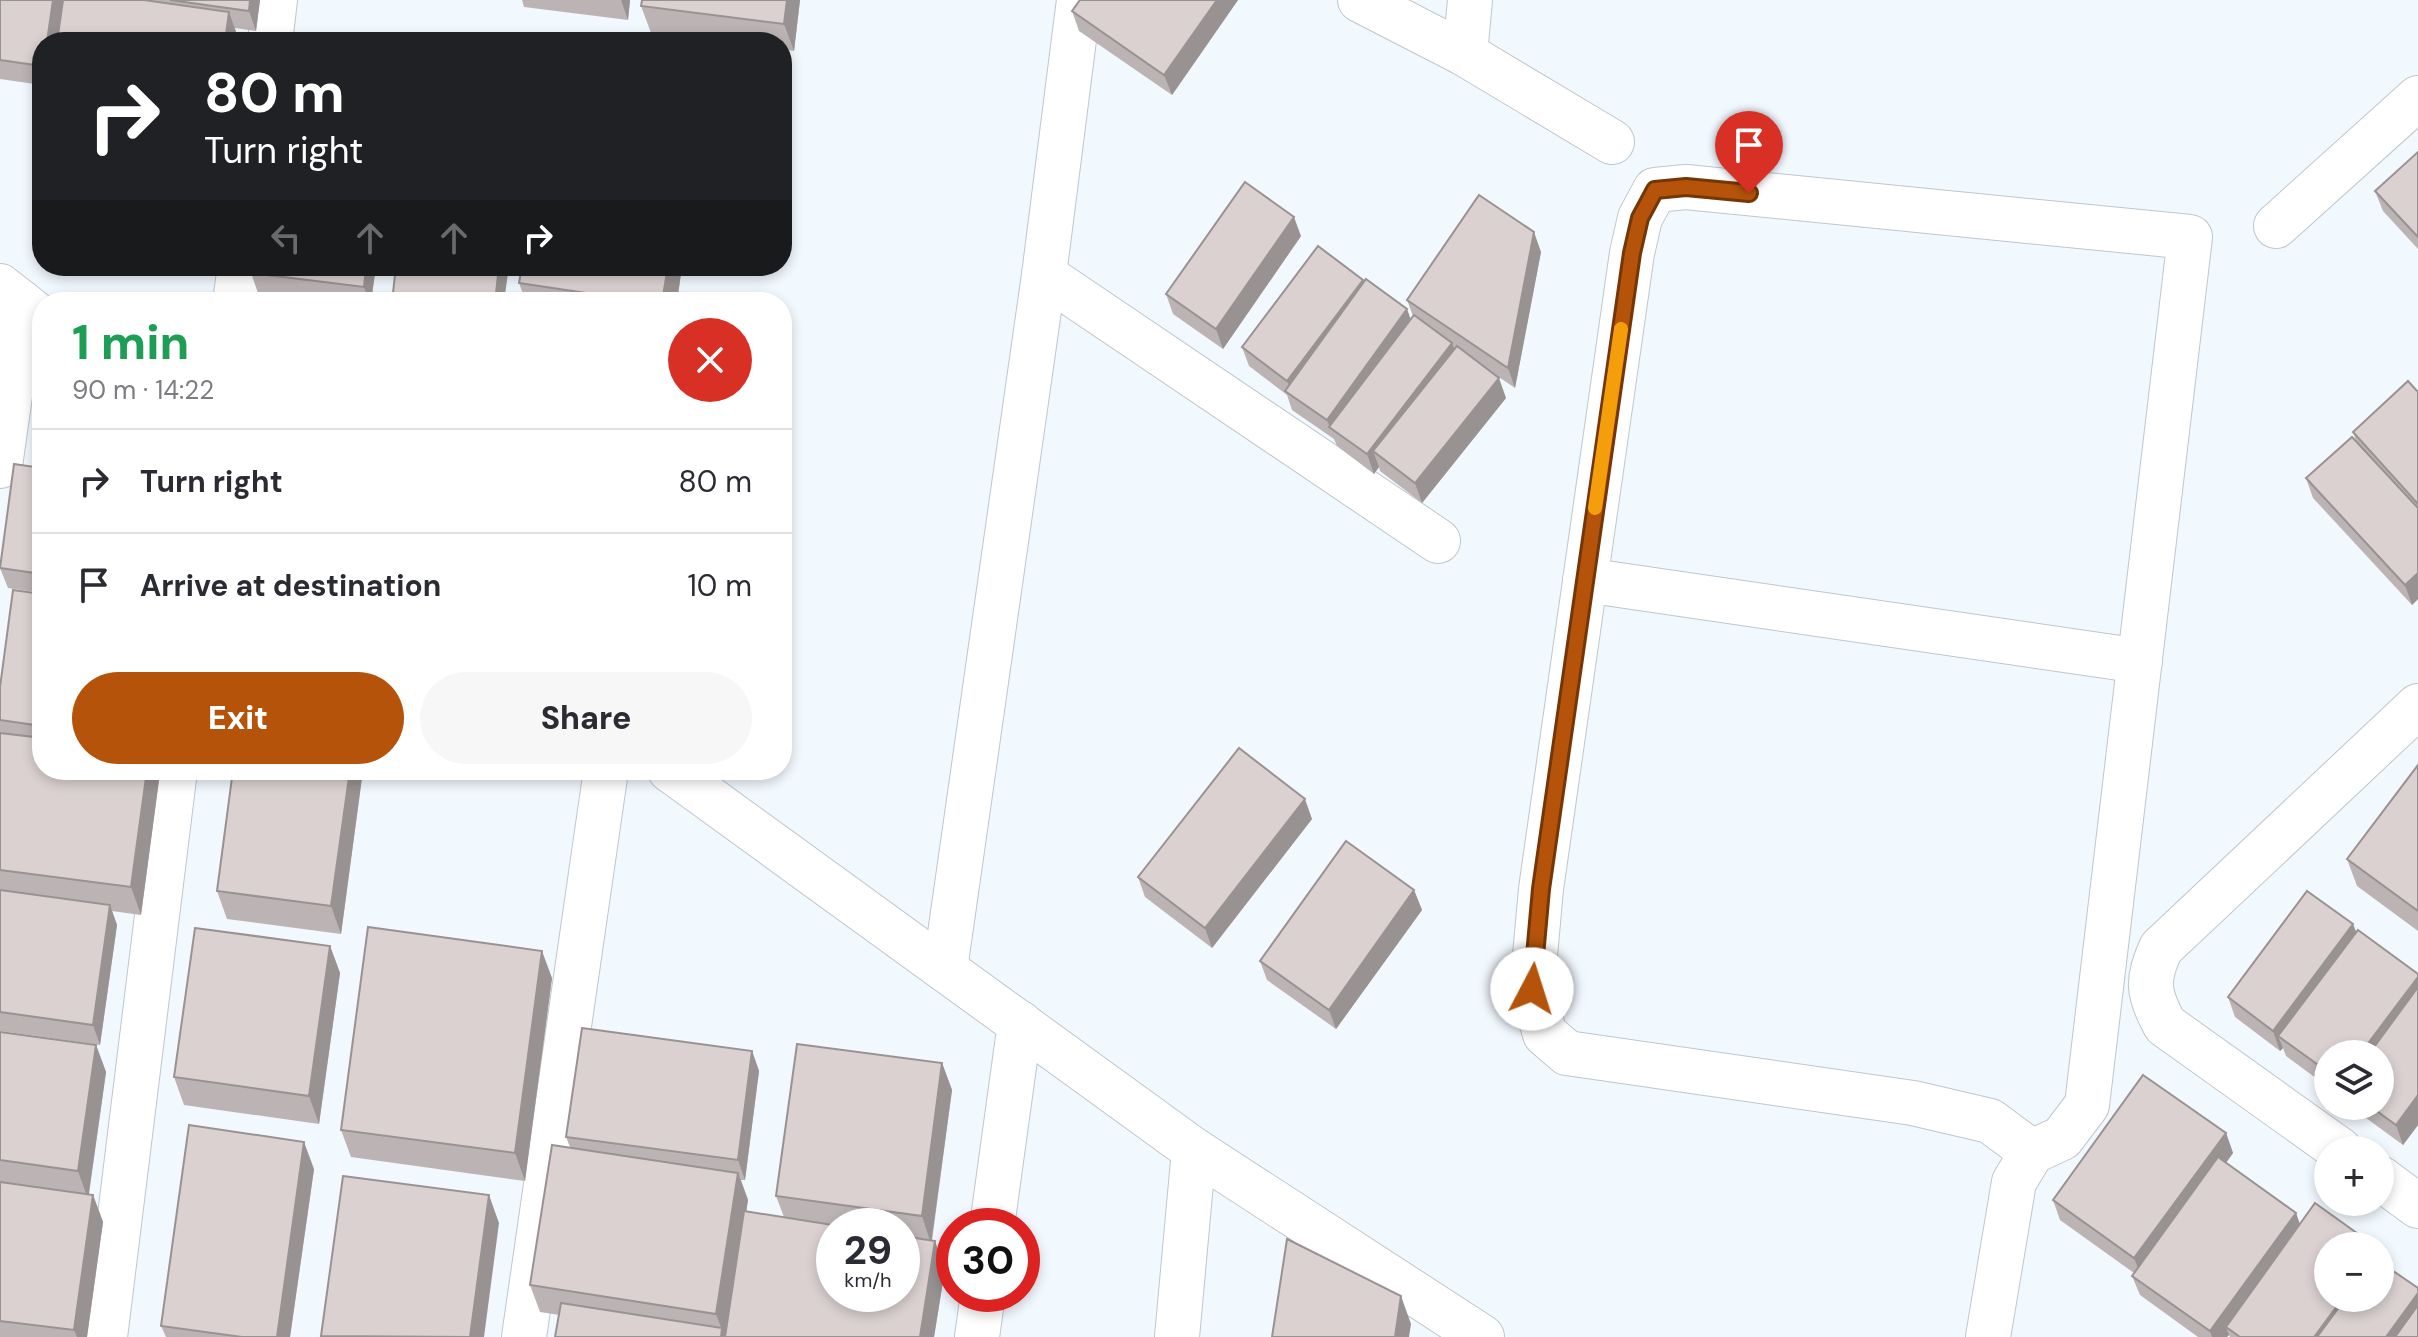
<!DOCTYPE html>
<html lang="en">
<head>
<meta charset="utf-8">
<style>
  body { margin:0; font-family:"DM Sans",sans-serif; background:#f7f7f7; color:#2b2b33; height:100vh; display:flex; flex-direction:column; font-size:30px; white-space:nowrap }
  * { box-sizing:border-box; margin:0 }
  p { font-size:26px; color:#7c7c81 }
  .icon { flex:none; width:44px; height:44px; fill:none; stroke:currentColor; stroke-width:2; stroke-linecap:round; stroke-linejoin:round }
  .map { position:relative; flex:1; overflow:hidden }
  .side { position:absolute; left:32px; top:292px; width:760px; height:488px; display:flex; flex-direction:column; background:#fff; border-radius:32px; box-shadow:0 4px 12px #0003 }
  .side>* { flex:none }
  .guide { position:absolute; left:32px; top:32px; width:760px; height:244px; border-radius:32px; box-shadow:0 4px 12px #0003; background:#202124; color:#fff; overflow:hidden }
  .fabs { position:absolute; left:2314px; top:1040px; display:grid; gap:16px }
  .fabs a { display:grid; place-items:center; width:80px; height:80px; border-radius:50%; background:#fff; box-shadow:0 4px 12px #0003; font-size:40px }
  .speed { position:absolute; left:816px; top:1208px; display:flex; gap:16px; font-size:40px; font-weight:700; text-align:center }
  .speed>* { display:grid; place-content:center; width:104px; height:104px; border-radius:50%; background:#fff; box-shadow:0 4px 12px #0003; line-height:1 }
  .speed small { font-size:20px; font-weight:400 }
  .speed .limit { border:12px solid #d22; background:#fff; color:#111 }
  .pin { position:absolute; display:grid; place-items:center; width:68px; height:68px; color:#fff; margin:-82px -34px; border-radius:50% 50% 50% 0; rotate:-45deg; box-shadow:0 0 8px #0007 }
  .pin .icon { rotate:45deg }
  .me { position:absolute; width:88px; margin:-44px; rotate:5deg; stroke-linejoin:round; filter:drop-shadow(0 0 6px #0008) }
  .turn { display:flex; align-items:center; gap:28px; height:168px; padding:0 40px; font-size:36px }
  .turn .icon { width:104px; height:104px; stroke-width:2.5 }
  .turn b { display:block; font-size:56px; line-height:68px }
  .lanes { display:flex; align-items:center; height:76px; padding:0 40px; background:#0003; justify-content:center; gap:40px; direction:ltr }
  .lanes .off { opacity:.35 }
  .round { display:grid; place-items:center; flex:none; width:84px; height:84px; border-radius:42px; background:#f7f7f7 }
  .head { display:flex; align-items:center; justify-content:space-between; height:136px; padding:0 40px }
  h1 { font-size:48px; font-weight:800; line-height:60px; color:#1e9e55 }
  .primary-button { display:flex; gap:16px; margin-top:auto; padding:16px 40px }
  .primary-button a { flex:1; height:92px; border-radius:48px; background:#b45309; color:#fff; font-size:32px; font-weight:800; line-height:92px; text-align:center }
  .primary-button a+a { background:#f7f7f7; color:#2b2b33 }
  ul { padding:0; list-style:none }
  li { display:flex; align-items:center; gap:24px; height:104px; padding:0 40px; border-top:2px solid #e1e1e2 }
  li div { flex:1 }
  li b { display:block; font-size:30px }
  li em { font-style:normal }
  .map>svg:first-child { display:block }
  .lines { fill:none; stroke-linecap:round; stroke-linejoin:round }
  .minor-casing { stroke:#bfc6cc; stroke-width:46 }
  .tertiary-casing { stroke:#bfc6cc; stroke-width:46 }
  .minor { stroke:#fff; stroke-width:44 }
  .tertiary { stroke:#fff; stroke-width:44 }
  .wall { fill:#bcb4b4; fill-rule:evenodd }
  .shaded-wall { fill:#999292 }
  .building { fill:#dbd1d1; stroke:#999292; stroke-width:2 }
  .route-casing { stroke:#753606; stroke-width:20 }
  .route { stroke:#b45309; stroke-width:14 }
  .slow { stroke:#f59e0b; stroke-width:14 }
</style>
</head>
<body>
<div class="map">
<svg width="2418" height="1337" viewBox="0 0 2418 1337">
  <rect width="100%" height="100%" fill="#f1f8fe"/>
  <g class="lines">
    <!-- minor casing -->
    <g class="minor-casing">
      <g id="minor">
        <polyline points="1360,0 1465,54 1612,142"/>
        <polyline points="270,42 275,0"/>
        <polyline points="1465,54 1470,0"/>
        <polyline points="2276,226 2418,98"/>
        <polyline points="1044,275 1438,541"/>
        <polyline points="235,302 240,266"/>
        <polyline points="0,466 23,304"/>
        <polyline points="1585,580 2140,661"/>
        <polyline points="945,969 1044,275 1079,0"/>
        <path d="M2340 1150 2165 1025C2148 994 2146 980 2161 948L2418 706"/>
        <polyline points="2380,1178 2418,1206"/>
        <polyline points="992,1226 1020,1023"/>
        <polyline points="105,1337 175,770"/>
        <polyline points="524,1337 606,770"/>
        <polyline points="977,1337 983,1294"/>
        <polyline points="1177,1337 1194,1150"/>
        <polyline points="1988,1337 2014,1182 2032,1152 2062,1138 2087,1105 2190,237 1686,187 1655,190 1640,218 1632,253 1541,889 1532,989 1545,1034 1567,1053 1913,1103 1990,1121 2032,1152"/>
      </g>
    </g>
    <!-- tertiary casing -->
    <g class="tertiary-casing">
      <g id="tertiary">
        <polyline points="0,286 42,319"/>
        <polyline points="670,770 1194,1150 1482,1337"/>
      </g>
    </g>
    <!-- minor -->
    <use href="#minor" class="minor"/>
    <!-- tertiary -->
    <use href="#tertiary" class="tertiary"/>
  </g>
  <!-- wall -->
  <g class="wall">
    <polygon points="0,0 62,0 63,2 63,0 260,0 256,31 235,28 236,32 42,42 42,85 0,79"/>
    <polygon points="522,0 630,0 628,20 524,7"/>
    <polygon points="642,0 800,0 794,51 782,49 782,42 721,42 651,33 641,6"/>
    <polygon points="1080,0 1238,0 1172,95 1079,31 1072,11"/>
    <polygon points="2418,152 2418,249 2383,211 2375,191"/>
    <polygon points="1301,236 1223,349 1173,314 1166,294"/>
    <polygon points="1541,252 1515,388 1487,369 1506,398 1422,503 1380,471 1379,467 1374,474 1337,446 1334,439 1292,410 1287,395 1249,366 1242,347 1364,282 1411,319 1413,316 1407,300"/>
    <polygon points="251,266 376,266 371,302 330,302 258,293 251,273"/>
    <polygon points="522,266 682,266 677,302 526,302 519,283"/>
    <polygon points="2418,392 2418,599 2412,605 2313,498 2306,478 2356,441 2353,432"/>
    <polygon points="42,468 42,593 8,588 0,568"/>
    <polygon points="42,594 42,770 155,770 159,780 141,915 112,911 117,925 100,1045 0,1031 0,687"/>
    <polygon points="2418,765 2418,931 2357,886 2347,859"/>
    <polygon points="363,770 341,934 227,919 217,891"/>
    <polygon points="1312,819 1212,948 1145,897 1138,877"/>
    <polygon points="1414,890 1422,910 1336,1029 1267,980 1260,961"/>
    <polygon points="2356,932 2418,974 2418,1125 2403,1145 2351,1107 2380,1106 2328,1054 2328,1087 2286,1056 2283,1048 2280,1051 2235,1017 2228,997"/>
    <polygon points="330,946 340,973 319,1124 184,1105 174,1077"/>
    <polygon points="552,978 525,1181 351,1157 341,1130"/>
    <polygon points="0,1032 96,1045 106,1072 89,1194 93,1195 103,1222 87,1337 0,1337"/>
    <path d="M752 1051 759 1071 745 1180H741L748 1200 746 1212 784 1217 776 1196 942 1063 952 1090 932 1241 945 1269 934 1337H555L559 1315 540 1312 530 1285 570 1147 566 1137ZM834 1226H902V1294Z"/>
    <polygon points="2226,1133 2233,1153 2226,1163 2296,1213 2300,1225 2380,1252 2418,1337 2230,1337 2229,1335 2227,1337 2198,1337 2140,1295 2132,1276 2134,1273 2060,1220 2053,1200"/>
    <polygon points="314,1169 290,1337 166,1337 161,1326"/>
  </g>
  <!-- shaded-wall -->
  <g class="shaded-wall">
    <polygon points="53,0 62,0 63,2 57,42 47,42"/>
    <polygon points="250,0 260,0 256,31 249,11"/>
    <polygon points="621,0 630,0 628,20"/>
    <polygon points="787,0 800,0 794,51 784,24"/>
    <polygon points="1217,0 1238,0 1172,95 1164,75"/>
    <polygon points="229,12 236,32 235,42 225,42"/>
    <polygon points="1294,217 1301,236 1223,349 1216,329"/>
    <polygon points="1534,232 1541,252 1515,388 1508,368"/>
    <polygon points="366,266 376,266 371,302 369,302 364,287"/>
    <polygon points="499,266 509,266 504,302 495,302"/>
    <polygon points="668,266 682,266 677,302 662,302"/>
    <polygon points="1363,280 1370,300 1293,396 1287,381"/>
    <polygon points="1407,309 1414,328 1330,427 1327,420"/>
    <polygon points="1452,343 1459,362 1373,451 1379,467 1374,474 1367,454"/>
    <polygon points="1499,378 1506,398 1422,503 1415,483"/>
    <polygon points="2418,573 2418,599 2412,605 2405,585"/>
    <polygon points="147,770 155,770 159,780 141,915 131,887"/>
    <polygon points="350,770 363,770 341,934 331,906"/>
    <polygon points="1305,799 1312,819 1212,948 1205,928"/>
    <polygon points="1414,890 1422,910 1336,1029 1329,1010"/>
    <polygon points="110,905 117,925 100,1045 93,1025"/>
    <polygon points="2353,924 2361,944 2278,1036 2283,1048 2280,1051 2273,1031"/>
    <polygon points="330,946 340,973 319,1124 309,1096"/>
    <polygon points="542,951 552,978 525,1181 515,1153"/>
    <polygon points="2418,977 2418,1006 2380,1054 2360,1054"/>
    <polygon points="96,1045 106,1072 88,1199 78,1171"/>
    <polygon points="752,1051 759,1071 745,1180 738,1160"/>
    <polygon points="942,1063 952,1090 931,1244 922,1216"/>
    <polygon points="2418,1095 2418,1125 2403,1145 2396,1125"/>
    <polygon points="2226,1133 2233,1153 2142,1278 2134,1258"/>
    <polygon points="304,1142 314,1169 290,1337 277,1337"/>
    <polygon points="738,1173 748,1200 727,1337 721,1337 722,1330 716,1314"/>
    <polygon points="93,1195 103,1222 87,1337 77,1337 74,1330"/>
    <polygon points="489,1195 499,1223 484,1337 470,1337"/>
    <polygon points="2296,1213 2303,1233 2226,1327 2229,1335 2227,1337 2212,1337 2210,1331"/>
    <polygon points="935,1241 945,1269 934,1337 920,1337"/>
    <polygon points="2418,1293 2418,1323 2408,1337 2386,1337"/>
    <polygon points="1401,1296 1411,1324 1409,1337 1395,1337"/>
    <polygon points="2343,1298 2364,1298 2336,1337 2314,1337"/>
  </g>
  <!-- building -->
  <g class="building">
    <polygon points="0,0 53,0 47,42 42,42 42,66 0,60"/>
    <polygon points="63,0 144,0 229,12 225,42 57,42"/>
    <polygon points="170,0 250,0 249,11"/>
    <polygon points="642,0 787,0 784,24 641,6"/>
    <polygon points="1080,0 1217,0 1164,75 1072,11"/>
    <polygon points="42,146 42,175 38,175"/>
    <polygon points="2418,152 2418,237 2375,191"/>
    <polygon points="1245,182 1294,217 1216,329 1166,294"/>
    <polygon points="1479,195 1534,232 1508,368 1407,300"/>
    <polygon points="1318,246 1363,280 1287,381 1242,347"/>
    <polygon points="251,266 366,266 364,287 251,273"/>
    <polygon points="396,266 499,266 495,302 392,302"/>
    <polygon points="522,266 668,266 662,302 646,302 519,283"/>
    <polygon points="1366,279 1407,309 1327,420 1285,391"/>
    <polygon points="1414,315 1452,343 1367,454 1329,427"/>
    <polygon points="1457,346 1499,378 1415,483 1373,451"/>
    <polygon points="2408,381 2418,392 2418,504 2353,432"/>
    <polygon points="2352,437 2418,508 2418,573 2405,585 2306,478"/>
    <polygon points="14,464 42,468 42,574 0,568"/>
    <polygon points="13,590 42,594 42,726 0,720 0,687"/>
    <polygon points="0,733 42,738 42,770 147,770 131,887 0,870"/>
    <polygon points="1239,748 1305,799 1205,928 1138,877"/>
    <polygon points="2418,765 2418,911 2347,859"/>
    <polygon points="233,770 350,770 331,906 217,891"/>
    <polygon points="1346,841 1414,890 1329,1010 1260,961"/>
    <polygon points="0,890 110,905 93,1025 0,1012"/>
    <polygon points="2307,891 2353,924 2273,1031 2228,997"/>
    <polygon points="368,927 542,951 515,1153 341,1130"/>
    <polygon points="195,928 330,946 309,1096 174,1077"/>
    <polygon points="2358,930 2418,974 2418,977 2360,1054 2328,1054 2328,1072 2278,1036"/>
    <polygon points="2418,987 2418,1095 2396,1125 2370,1106 2380,1106 2380,1054 2369,1054"/>
    <polygon points="582,1028 752,1051 738,1160 566,1137"/>
    <polygon points="0,1032 96,1045 78,1171 0,1160"/>
    <polygon points="797,1044 942,1063 922,1216 776,1196"/>
    <polygon points="2143,1075 2226,1133 2134,1258 2053,1200"/>
    <polygon points="189,1125 304,1142 277,1337 242,1337 161,1326"/>
    <polygon points="552,1145 738,1173 716,1314 530,1285"/>
    <polygon points="2218,1157 2296,1213 2210,1331 2132,1276"/>
    <polygon points="343,1176 489,1195 470,1337 321,1336"/>
    <polygon points="0,1182 93,1195 74,1330 0,1321"/>
    <polygon points="2315,1203 2375,1246 2328,1246 2328,1298 2343,1298 2314,1337 2240,1337 2226,1327"/>
    <polygon points="744,1211 839,1226 834,1226 834,1294 902,1294 902,1236 935,1241 920,1337 725,1337"/>
    <polygon points="1287,1239 1401,1296 1395,1337 1272,1337"/>
    <polygon points="2380,1262 2418,1288 2418,1293 2386,1337 2317,1337 2346,1298 2380,1298"/>
    <polygon points="561,1303 722,1328 721,1337 555,1337"/>
    <polygon points="2418,1305 2418,1337 2395,1337"/>
  </g>
  <g class="lines">
    <!-- route casing -->
    <g class="route-casing">
      <polyline id="route" points="1532,989 1541,889 1632,253 1640,218 1655,190 1686,187 1749,193"/>
    </g>
    <!-- route -->
    <use href="#route" class="route"/>
    <!-- slow -->
    <polyline class="slow" points="1595,508 1621,329"/>
  </g>
</svg>
<div class="fabs">
<a><svg class="icon" aria-label="layers" viewBox="0 0 24 24"><path d="M12 4l9 5-9 5-9-5zM3 14l9 5 9-5"/></svg></a>
<a>+</a>
<a>−</a>
</div>
<div class="speed"><div>29<small>km/h</small></div><div class="limit">30</div></div>
<div class="pin" style="left:1749px;top:193px;background:#d93025"><svg class="icon" aria-label="arrive" viewBox="0 0 24 24"><path d="M6 21V4h12l-3 4 3 4H6"/></svg></div>
<svg class="me" style="left:1532px;top:989px" viewBox="-20 -20 40 40"><circle r="19" fill="#fff"/><path d="M0-13L10 11 0 6-10 11z" fill="#b45309"/></svg>
<div class="guide">
<div class="turn"><svg class="icon" aria-label="right" viewBox="0 0 24 24"><path d="M7 20v-9h11M14 6l5 5-5 5"/></svg><div><b>80 m</b>Turn right</div></div>
<div class="lanes"><svg class="icon off" aria-label="left" viewBox="0 0 24 24"><path d="M17 20v-9H6M10 6l-5 5 5 5"/></svg><svg class="icon off" aria-label="ahead" viewBox="0 0 24 24"><path d="M12 20V5M6 11l6-6 6 6"/></svg><svg class="icon off" aria-label="ahead" viewBox="0 0 24 24"><path d="M12 20V5M6 11l6-6 6 6"/></svg><svg class="icon" aria-label="right" viewBox="0 0 24 24"><path d="M7 20v-9h11M14 6l5 5-5 5"/></svg></div>
</div>
<section class="side">
<div class="head"><div><h1>1 min</h1><p>90 m · 14:22</p></div><a class="round" style="background:#d93025;color:#fff"><svg class="icon" aria-label="close" viewBox="0 0 24 24"><path d="M6 6l12 12M18 6L6 18"/></svg></a></div>
<ul>
<li><svg class="icon" aria-label="right" viewBox="0 0 24 24"><path d="M7 20v-9h11M14 6l5 5-5 5"/></svg><div><b>Turn right</b></div><em>80 m</em></li>
<li><svg class="icon" aria-label="arrive" viewBox="0 0 24 24"><path d="M6 21V4h12l-3 4 3 4H6"/></svg><div><b>Arrive at destination</b></div><em>10 m</em></li>
</ul>
<div class="primary-button"><a>Exit</a><a>Share</a></div>
</section>
</div>
</body>
</html>
